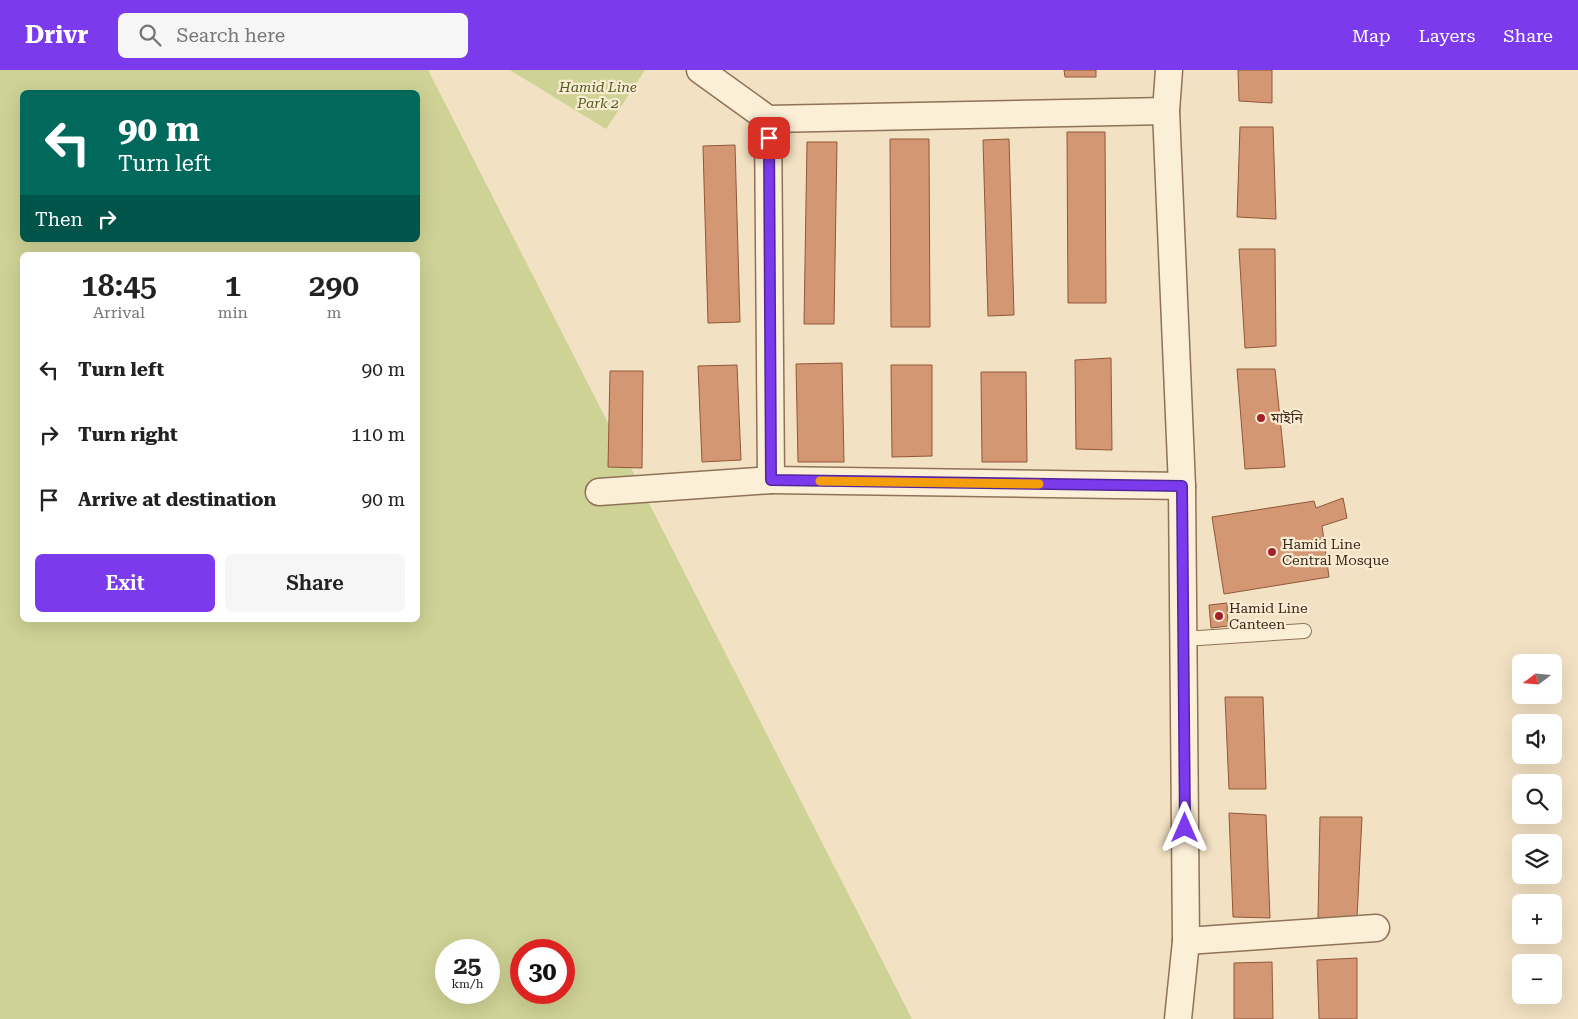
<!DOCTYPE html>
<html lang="en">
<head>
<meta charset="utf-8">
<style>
  body { margin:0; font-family:"Roboto Serif","Noto Sans Bengali",serif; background:#f6f6f6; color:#222; height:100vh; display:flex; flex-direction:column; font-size:19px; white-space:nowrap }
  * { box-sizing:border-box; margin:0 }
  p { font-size:16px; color:#767676 }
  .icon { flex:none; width:28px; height:28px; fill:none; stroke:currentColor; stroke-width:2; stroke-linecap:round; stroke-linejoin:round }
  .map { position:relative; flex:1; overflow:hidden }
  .drawer { position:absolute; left:20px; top:182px; width:400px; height:370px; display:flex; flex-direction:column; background:#fff; border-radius:8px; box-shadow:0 5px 20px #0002 }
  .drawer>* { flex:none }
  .banner { position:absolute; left:20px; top:20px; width:400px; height:152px; border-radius:8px; box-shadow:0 5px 20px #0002; background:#00695c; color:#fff; overflow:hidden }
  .needle { width:32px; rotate:254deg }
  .tools { position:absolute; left:1512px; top:584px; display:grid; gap:10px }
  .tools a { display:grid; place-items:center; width:50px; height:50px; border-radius:8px; background:#fff; box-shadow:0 5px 20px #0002; font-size:25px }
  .speed { position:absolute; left:435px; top:869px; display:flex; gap:10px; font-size:25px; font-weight:700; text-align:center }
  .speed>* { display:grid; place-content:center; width:65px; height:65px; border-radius:50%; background:#fff; box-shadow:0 5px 20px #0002; line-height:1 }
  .speed small { font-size:12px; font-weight:400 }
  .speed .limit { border:8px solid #d22; background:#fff; color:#111 }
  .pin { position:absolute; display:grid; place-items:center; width:42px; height:42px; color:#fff; margin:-21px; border-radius:10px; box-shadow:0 2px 8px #0006 }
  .me { position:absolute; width:55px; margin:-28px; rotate:0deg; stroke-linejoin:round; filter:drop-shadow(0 0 4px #0008) }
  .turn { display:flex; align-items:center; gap:18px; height:105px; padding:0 15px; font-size:22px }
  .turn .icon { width:65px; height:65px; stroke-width:2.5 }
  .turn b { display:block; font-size:35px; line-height:42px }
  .then { display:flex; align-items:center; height:48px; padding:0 15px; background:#0003; gap:10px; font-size:19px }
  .eta { display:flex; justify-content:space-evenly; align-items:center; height:85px; text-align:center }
  .eta b { font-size:30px; font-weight:600; line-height:35px }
  .cta { display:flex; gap:10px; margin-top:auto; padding:10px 15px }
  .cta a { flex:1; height:58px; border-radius:8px; background:#7c3aed; color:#fff; font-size:20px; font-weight:600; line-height:58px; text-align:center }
  .cta a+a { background:#f6f6f6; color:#222 }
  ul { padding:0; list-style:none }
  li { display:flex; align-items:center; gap:15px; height:65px; padding:0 15px }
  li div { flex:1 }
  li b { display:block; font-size:19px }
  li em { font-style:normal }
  header { display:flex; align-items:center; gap:30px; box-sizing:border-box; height:70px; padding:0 25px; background:#7c3aed; color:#fff }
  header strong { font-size:24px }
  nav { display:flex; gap:28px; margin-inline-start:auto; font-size:18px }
  .search { width:350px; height:45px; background:#f6f6f6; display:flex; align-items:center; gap:12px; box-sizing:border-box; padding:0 18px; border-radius:8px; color:#767676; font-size:19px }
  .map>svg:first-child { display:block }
  .green { fill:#ced295; fill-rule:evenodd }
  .building { fill:#d49774; stroke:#90583a }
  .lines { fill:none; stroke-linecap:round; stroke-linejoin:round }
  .service-casing { stroke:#8f7257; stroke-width:16 }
  .minor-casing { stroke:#8f7257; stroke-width:29 }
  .service { stroke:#fcefd7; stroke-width:14 }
  .minor { stroke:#fcefd7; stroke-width:26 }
  .route-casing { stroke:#51269a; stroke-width:12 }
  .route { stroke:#7c3aed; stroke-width:9 }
  .slow { stroke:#f59e0b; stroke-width:9 }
  .poi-dot { fill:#a42129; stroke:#f9ecd3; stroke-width:2 }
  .labels { text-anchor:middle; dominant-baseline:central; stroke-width:4.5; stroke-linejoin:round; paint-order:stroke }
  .park-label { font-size:14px; font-style:italic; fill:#505c21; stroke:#f9ecd3 }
  .poi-label { font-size:14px; fill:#3d2b1d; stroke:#f9ecd3; text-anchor:start }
</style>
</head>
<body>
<header>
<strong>Drivr</strong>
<div class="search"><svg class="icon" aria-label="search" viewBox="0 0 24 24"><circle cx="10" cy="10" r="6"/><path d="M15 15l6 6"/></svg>Search here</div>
<nav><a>Map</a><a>Layers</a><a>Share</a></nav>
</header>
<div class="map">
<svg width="1578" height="949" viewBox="0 0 1578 949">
  <rect width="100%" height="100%" fill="#f2e1c2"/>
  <!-- green -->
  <g class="green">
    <path d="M0 0H428L912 949H0ZM22 22H418V170H22ZM22 185H418V550H22ZM446 880H489V922H446ZM521 880H564V922H521Z"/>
    <polygon points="510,0 645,0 606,59"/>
  </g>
  <!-- building -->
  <g class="building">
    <polygon points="1064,0 1096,0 1096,7 1065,7"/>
    <polygon points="1238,0 1272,0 1272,33 1239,31"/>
    <polygon points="1240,57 1273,57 1276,149 1237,147"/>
    <polygon points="1067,62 1105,62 1106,233 1068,233"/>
    <polygon points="890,69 929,69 930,257 891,257"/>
    <polygon points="1009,69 1014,245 988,246 983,70"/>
    <polygon points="807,72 837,72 834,254 804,254"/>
    <polygon points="735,75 740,252 708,253 703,76"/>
    <polygon points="1239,179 1275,179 1276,276 1245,278"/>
    <polygon points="1111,288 1112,380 1076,379 1075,290"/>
    <polygon points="842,293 844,392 798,392 796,294"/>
    <polygon points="737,295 741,390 702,392 698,296"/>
    <polygon points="891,295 932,295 932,386 892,387"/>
    <polygon points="1237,299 1275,299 1285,397 1245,399"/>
    <polygon points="610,301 643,301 642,398 608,397"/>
    <polygon points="981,302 1026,302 1027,392 982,392"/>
    <polygon points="1343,428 1347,448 1322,456 1329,507 1224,524 1212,447 1314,431 1316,438"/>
    <polygon points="1227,533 1228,556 1211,558 1209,535"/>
    <polygon points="1225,627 1263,627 1266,719 1229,719"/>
    <polygon points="1229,743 1266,745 1270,848 1233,847"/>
    <polygon points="1320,747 1362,747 1357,848 1318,848"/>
    <polygon points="1357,888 1357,949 1319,949 1317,890"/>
    <polygon points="1272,892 1273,949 1234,949 1234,893"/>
  </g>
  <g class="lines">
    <!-- service casing -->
    <g class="service-casing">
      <polyline id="service" points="1184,569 1304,561"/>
    </g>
    <!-- minor casing -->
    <g class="minor-casing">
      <g id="minor">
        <polyline points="700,0 768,49 1166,41"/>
        <polyline points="1169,0 1166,41 1182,416 1186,871 1178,949"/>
        <polyline points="768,49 771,410 1182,416"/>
        <polyline points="599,422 771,410"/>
        <polyline points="1186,871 1376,858"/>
      </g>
    </g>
    <!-- service -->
    <use href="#service" class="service"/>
    <!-- minor -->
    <use href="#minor" class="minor"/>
  </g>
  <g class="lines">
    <!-- route casing -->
    <g class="route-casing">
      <polyline id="route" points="769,68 771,410 1182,416 1185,758"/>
    </g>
    <!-- route -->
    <use href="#route" class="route"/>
    <!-- slow -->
    <polyline class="slow" points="820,411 1039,414"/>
  </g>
  <!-- markers -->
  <g class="poi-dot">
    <circle cx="1261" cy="348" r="5"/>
    <circle cx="1272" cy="482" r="5"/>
    <circle cx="1219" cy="546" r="5"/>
  </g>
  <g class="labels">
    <!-- park labels -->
    <g class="park-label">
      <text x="598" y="17">Hamid Line<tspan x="598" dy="16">Park 2</tspan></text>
    </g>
    <!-- poi labels -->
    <g class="poi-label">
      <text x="1271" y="348">মাইনি</text>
      <text x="1282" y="474">Hamid Line<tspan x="1282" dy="16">Central Mosque</tspan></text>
      <text x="1229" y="538">Hamid Line<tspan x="1229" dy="16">Canteen</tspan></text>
    </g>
  </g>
</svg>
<div class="tools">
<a><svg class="needle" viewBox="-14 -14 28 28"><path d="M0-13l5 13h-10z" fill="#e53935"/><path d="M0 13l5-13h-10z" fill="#767676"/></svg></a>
<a><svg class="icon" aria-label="sound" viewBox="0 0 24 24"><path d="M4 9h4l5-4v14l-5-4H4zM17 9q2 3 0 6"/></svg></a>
<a><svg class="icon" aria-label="search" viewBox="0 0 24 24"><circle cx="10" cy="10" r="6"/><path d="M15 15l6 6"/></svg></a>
<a><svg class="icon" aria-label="layers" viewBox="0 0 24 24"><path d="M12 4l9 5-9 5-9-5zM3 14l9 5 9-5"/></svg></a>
<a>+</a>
<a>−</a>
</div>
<div class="speed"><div>25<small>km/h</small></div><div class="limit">30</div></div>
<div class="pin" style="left:769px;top:68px;background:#d93025"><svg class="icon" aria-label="arrive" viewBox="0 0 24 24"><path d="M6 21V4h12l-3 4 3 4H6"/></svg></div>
<svg class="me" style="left:1185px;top:758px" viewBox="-20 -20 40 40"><path d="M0-17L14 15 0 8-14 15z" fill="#7c3aed" stroke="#fff" stroke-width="4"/></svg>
<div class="banner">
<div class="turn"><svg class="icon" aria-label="left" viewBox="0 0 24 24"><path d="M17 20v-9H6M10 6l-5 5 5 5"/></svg><div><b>90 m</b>Turn left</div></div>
<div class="then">Then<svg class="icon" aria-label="right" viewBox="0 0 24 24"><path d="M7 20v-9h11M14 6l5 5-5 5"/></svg></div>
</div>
<section class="drawer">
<div class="eta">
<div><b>18:45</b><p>Arrival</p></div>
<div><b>1</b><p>min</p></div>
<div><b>290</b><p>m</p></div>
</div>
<ul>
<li><svg class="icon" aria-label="left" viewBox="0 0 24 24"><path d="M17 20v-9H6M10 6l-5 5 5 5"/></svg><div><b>Turn left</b></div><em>90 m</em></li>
<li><svg class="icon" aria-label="right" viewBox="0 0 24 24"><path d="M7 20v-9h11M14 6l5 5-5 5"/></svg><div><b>Turn right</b></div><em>110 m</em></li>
<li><svg class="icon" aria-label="arrive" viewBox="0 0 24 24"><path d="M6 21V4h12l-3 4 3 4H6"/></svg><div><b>Arrive at destination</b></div><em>90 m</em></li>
</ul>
<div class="cta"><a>Exit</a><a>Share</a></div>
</section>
</div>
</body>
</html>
